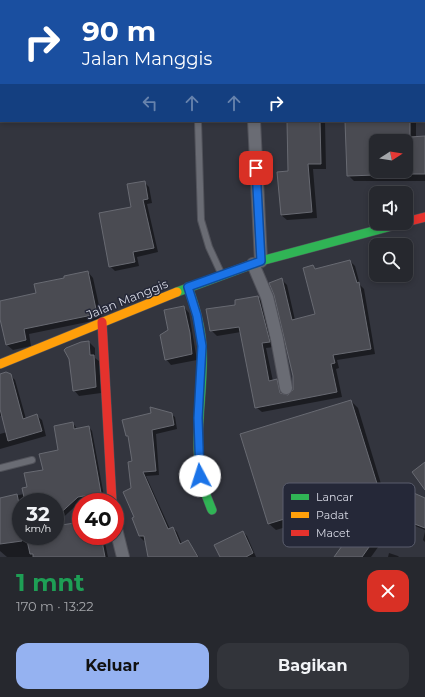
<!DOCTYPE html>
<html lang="id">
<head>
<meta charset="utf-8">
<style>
  body { margin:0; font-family:Montserrat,sans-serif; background:#32343a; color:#f1f3f6; height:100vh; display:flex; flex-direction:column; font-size:15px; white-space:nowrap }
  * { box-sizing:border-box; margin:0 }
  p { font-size:13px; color:#a4a6aa }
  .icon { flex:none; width:22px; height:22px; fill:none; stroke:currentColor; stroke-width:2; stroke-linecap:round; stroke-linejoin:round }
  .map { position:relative; height:557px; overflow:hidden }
  .side { display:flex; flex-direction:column; background:#26282e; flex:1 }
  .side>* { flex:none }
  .guide { position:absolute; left:0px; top:0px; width:425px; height:122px; box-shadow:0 2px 6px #0003,0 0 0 1px #42444a; background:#1a4fa0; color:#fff; overflow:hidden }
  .needle { width:26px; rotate:78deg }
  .fabs { position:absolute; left:369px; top:134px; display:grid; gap:8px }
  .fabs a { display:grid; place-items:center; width:44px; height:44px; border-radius:8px; background:#26282e; box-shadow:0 2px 6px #0003,0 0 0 1px #42444a; font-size:20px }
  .speed { position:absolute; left:12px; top:493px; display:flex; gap:8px; font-size:20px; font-weight:700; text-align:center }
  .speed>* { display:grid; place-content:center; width:52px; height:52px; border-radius:50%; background:#26282e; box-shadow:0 2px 6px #0003,0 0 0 1px #42444a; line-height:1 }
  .speed small { font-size:10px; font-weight:400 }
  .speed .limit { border:6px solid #d22; background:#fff; color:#111 }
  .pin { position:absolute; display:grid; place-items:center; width:34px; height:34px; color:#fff; margin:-17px; border-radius:8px; box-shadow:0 2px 6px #0006 }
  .me { position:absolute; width:44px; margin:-22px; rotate:355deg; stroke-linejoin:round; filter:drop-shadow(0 0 3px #0008) }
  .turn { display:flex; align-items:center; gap:14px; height:84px; padding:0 16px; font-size:18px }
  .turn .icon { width:52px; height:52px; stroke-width:2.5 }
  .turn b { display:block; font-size:28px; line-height:34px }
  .lanes { display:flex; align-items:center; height:38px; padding:0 16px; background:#0003; justify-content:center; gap:20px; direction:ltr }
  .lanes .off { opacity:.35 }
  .round { display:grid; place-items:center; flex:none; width:42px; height:42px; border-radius:12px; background:#32343a }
  .headline { display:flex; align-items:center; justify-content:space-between; height:68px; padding:0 16px }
  h1 { font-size:24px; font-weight:700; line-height:30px; color:#1e9e55 }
  .cta { display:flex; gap:8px; margin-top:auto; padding:8px 16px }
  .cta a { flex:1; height:46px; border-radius:12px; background:#95b2f1; color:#111; font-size:16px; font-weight:700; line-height:46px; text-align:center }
  .cta a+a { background:#32343a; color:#f1f3f6 }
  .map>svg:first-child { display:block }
  .shadow { fill:#0007; fill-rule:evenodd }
  .building { fill:#4a4b52; stroke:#686a72 }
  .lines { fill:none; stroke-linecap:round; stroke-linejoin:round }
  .lane-casing { stroke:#51525a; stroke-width:8 }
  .street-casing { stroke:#51525a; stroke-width:14 }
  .fast-casing { stroke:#51525a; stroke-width:10 }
  .slow-casing { stroke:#51525a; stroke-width:10 }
  .jam-casing { stroke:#51525a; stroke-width:10 }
  .lane { stroke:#6a6c74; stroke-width:6 }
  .street { stroke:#6a6c74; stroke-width:12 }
  .fast { stroke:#30b455; stroke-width:9 }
  .slow { stroke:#ff9f0a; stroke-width:9 }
  .jam { stroke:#e5322d; stroke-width:9 }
  .route-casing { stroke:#114b97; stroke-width:10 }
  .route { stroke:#1a73e8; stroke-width:7 }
  .labels { text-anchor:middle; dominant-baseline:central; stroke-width:3; stroke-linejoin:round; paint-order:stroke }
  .street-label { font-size:12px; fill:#d7d9e4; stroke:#252838 }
  .key { fill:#252838; stroke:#5a5d6c; stroke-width:1 }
  .key-label { font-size:11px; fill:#d7d9e4 }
</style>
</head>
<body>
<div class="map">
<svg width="425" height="557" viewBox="0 0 425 557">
  <rect width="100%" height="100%" fill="#33353e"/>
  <!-- shadow -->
  <g class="shadow">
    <polygon points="224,0 248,0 225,1"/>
    <polygon points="286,0 341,0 340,1"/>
    <rect x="347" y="0" width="66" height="1"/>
    <polygon points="288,121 325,121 326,169 313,169 317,218 287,220 281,215 289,172"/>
    <path d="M346 121H416V138L425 137V181H354L348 175ZM376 141H406V171H376Z"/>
    <polygon points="144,182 149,187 152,203 147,204 158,252 137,257 139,266 115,271 110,266"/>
    <polygon points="350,261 355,266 360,285 364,289 375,354 337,360 339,368 336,369 342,397 262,412 256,407 241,332 217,336 211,330 236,305 258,297 263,302 274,347 266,348 273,381 276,380 282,385 284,395 288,396 294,391 294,376 282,280 287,285 295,320 316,315 313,266 317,270"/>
    <polygon points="88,272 93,278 102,319 29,334 31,346 13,350 7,345 2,322 0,322 0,302 37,294"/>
    <polygon points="184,307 189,313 197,360 171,365 166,359 169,331"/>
    <polygon points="89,342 95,348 95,358 99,361 101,393 79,396 74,390"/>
    <polygon points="0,374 10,375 15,380 26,419 37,416 42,420 46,436 0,449 0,434 7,432 3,415 0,416"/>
    <polygon points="351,401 358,408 385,497 276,530 268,523"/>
    <polygon points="171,414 175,417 177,429 156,434 159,475 146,476 170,529 173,528 177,532 182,544 188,541 199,557 149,557 146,540 144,541 140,537 133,518 136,517 132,489 133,462 129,438 127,436"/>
    <polygon points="73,423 77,429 89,427 92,431 104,496 82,500 55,525 55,502 21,502 21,536 55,536 55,527 81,523 81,536 111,536 104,538 108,557 7,557 0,551 0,499 24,494 59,451"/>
    <polygon points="425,500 425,530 403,521 400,518"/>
    <polygon points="385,524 391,529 371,557 335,557"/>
    <polygon points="243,532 247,536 256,557 221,557"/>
    <polygon points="425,532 425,542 423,540"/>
    <polygon points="389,553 398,556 399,557 388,557"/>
  </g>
  <!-- building -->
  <g class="building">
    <polygon points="287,121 320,121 321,164 308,164 312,212 281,215 277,172 288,171"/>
    <polygon points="345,121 410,121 410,137 425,136 425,174 406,174 406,141 376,141 376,175 347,176"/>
    <polygon points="145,181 148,199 143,200 154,248 133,252 135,262 109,267 99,213 131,207 127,184"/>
    <polygon points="350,260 357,283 359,282 371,349 333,355 335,363 331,364 337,392 255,408 239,327 210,331 206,309 235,305 235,300 258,296 270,342 262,343 269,381 277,379 280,393 288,395 293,390 293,376 274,295 269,283 282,278 292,320 315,314 303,268 313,265 315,269"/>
    <polygon points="88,271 97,314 24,329 26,340 6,345 0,319 0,301 36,293 34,284 64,278 64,276"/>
    <polygon points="184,306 190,333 192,354 165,360 160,335 168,330 164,310"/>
    <polygon points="89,341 90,355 94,355 96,387 73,391 69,359 64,350 66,348 81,342"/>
    <polygon points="6,372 11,374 23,419 37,414 42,431 8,441 0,409 0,374"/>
    <polygon points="351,400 379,490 268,524 240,434"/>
    <polygon points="150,407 172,413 174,425 152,430 156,471 143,472 168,529 173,527 180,544 188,540 198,557 148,557 144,536 139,536 132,518 134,517 123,492 131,488 128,462 132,461 128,436 126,436 122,420 151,413"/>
    <polygon points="73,422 74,429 89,426 101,493 78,497 55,518 55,502 25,502 22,488 27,487 24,473 43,470 39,454 58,450 54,426"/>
    <polygon points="425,462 425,490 412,472"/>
    <polygon points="407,490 425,498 425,528 399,518"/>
    <polygon points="17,494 21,513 18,513 22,541 0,544 0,498"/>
    <polygon points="368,510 386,523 362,557 334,557"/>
    <polygon points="81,522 81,536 101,536 105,557 33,557 33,554 30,554 26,536 55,536 55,526"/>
    <polygon points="243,531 253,553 246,557 220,557 214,545"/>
  </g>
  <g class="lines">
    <!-- lane casing -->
    <g class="lane-casing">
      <g id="lane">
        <polyline points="195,0 195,1"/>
        <polyline points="198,121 201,220 209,247 221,273"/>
        <polyline points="0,468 32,460"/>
      </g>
    </g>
    <!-- street casing -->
    <g class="street-casing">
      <g id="street">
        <polyline points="252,0 252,1"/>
        <polyline points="339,0 339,1"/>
        <polyline points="254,121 261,261"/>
        <polyline points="253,264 267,297 277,339 286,388"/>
        <polyline points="115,525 123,557"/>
      </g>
    </g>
    <!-- fast casing -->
    <g class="fast-casing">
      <g id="fast">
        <path d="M188 287C195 306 201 326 202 347 205 405 186 453 212 510"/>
        <polyline points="177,292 261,261 403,223"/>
      </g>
    </g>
    <!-- slow casing -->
    <g class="slow-casing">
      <polyline id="slow" points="0,364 177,292"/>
    </g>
    <!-- jam casing -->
    <g class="jam-casing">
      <g id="jam">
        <polyline points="406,222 425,217"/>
        <polyline points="102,322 112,502"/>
      </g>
    </g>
    <!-- lane -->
    <use href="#lane" class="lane"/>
    <!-- street -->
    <use href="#street" class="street"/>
    <!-- fast -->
    <use href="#fast" class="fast"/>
    <!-- slow -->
    <use href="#slow" class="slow"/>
    <!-- jam -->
    <use href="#jam" class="jam"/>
  </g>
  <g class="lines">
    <!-- route casing -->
    <g class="route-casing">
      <polyline id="route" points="200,476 198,418 202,346 197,316 188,287 261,261 256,168"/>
    </g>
    <!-- route -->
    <use href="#route" class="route"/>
  </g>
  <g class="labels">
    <!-- street labels -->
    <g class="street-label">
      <text transform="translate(127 299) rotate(-22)">Jalan Manggis</text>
    </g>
  </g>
  <!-- legend -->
  <rect x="283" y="483" width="132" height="64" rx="6" class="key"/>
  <rect x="291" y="494" width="18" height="6" fill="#30b455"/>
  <rect x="291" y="512" width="18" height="6" fill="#ff9f0a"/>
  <rect x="291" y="530" width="18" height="6" fill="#e5322d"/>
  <g class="key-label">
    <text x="316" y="501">Lancar</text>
    <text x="316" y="519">Padat</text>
    <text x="316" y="537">Macet</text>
  </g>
</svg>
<div class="fabs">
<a><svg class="needle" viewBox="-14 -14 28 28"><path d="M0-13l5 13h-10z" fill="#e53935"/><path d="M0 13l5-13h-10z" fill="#a4a6aa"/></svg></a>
<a><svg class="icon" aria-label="sound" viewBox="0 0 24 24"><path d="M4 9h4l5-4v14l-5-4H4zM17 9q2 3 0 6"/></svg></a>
<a><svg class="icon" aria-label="search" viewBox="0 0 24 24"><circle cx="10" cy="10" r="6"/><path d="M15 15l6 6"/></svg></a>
</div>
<div class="speed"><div>32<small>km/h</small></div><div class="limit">40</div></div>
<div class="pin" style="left:256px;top:168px;background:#d93025"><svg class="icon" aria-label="arrive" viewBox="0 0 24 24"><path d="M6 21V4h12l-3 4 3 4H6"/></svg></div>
<svg class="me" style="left:200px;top:476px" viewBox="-20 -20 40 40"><circle r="19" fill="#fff"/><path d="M0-13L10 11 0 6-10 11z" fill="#1a73e8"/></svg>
<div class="guide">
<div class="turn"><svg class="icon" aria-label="right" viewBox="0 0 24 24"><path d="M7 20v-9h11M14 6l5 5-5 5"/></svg><div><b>90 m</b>Jalan Manggis</div></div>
<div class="lanes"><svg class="icon off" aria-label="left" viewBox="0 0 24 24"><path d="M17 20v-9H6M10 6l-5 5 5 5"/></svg><svg class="icon off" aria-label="ahead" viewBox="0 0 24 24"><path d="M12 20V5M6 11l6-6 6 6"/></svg><svg class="icon off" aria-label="ahead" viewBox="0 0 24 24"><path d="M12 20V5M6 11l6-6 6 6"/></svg><svg class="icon" aria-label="right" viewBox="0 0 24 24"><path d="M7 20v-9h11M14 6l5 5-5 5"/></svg></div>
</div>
</div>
<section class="side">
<div class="headline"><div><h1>1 mnt</h1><p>170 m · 13:22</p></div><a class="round" style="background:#d93025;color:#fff"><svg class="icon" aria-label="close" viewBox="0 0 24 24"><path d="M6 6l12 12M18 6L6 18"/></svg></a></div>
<div class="cta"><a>Keluar</a><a>Bagikan</a></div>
</section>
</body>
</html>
